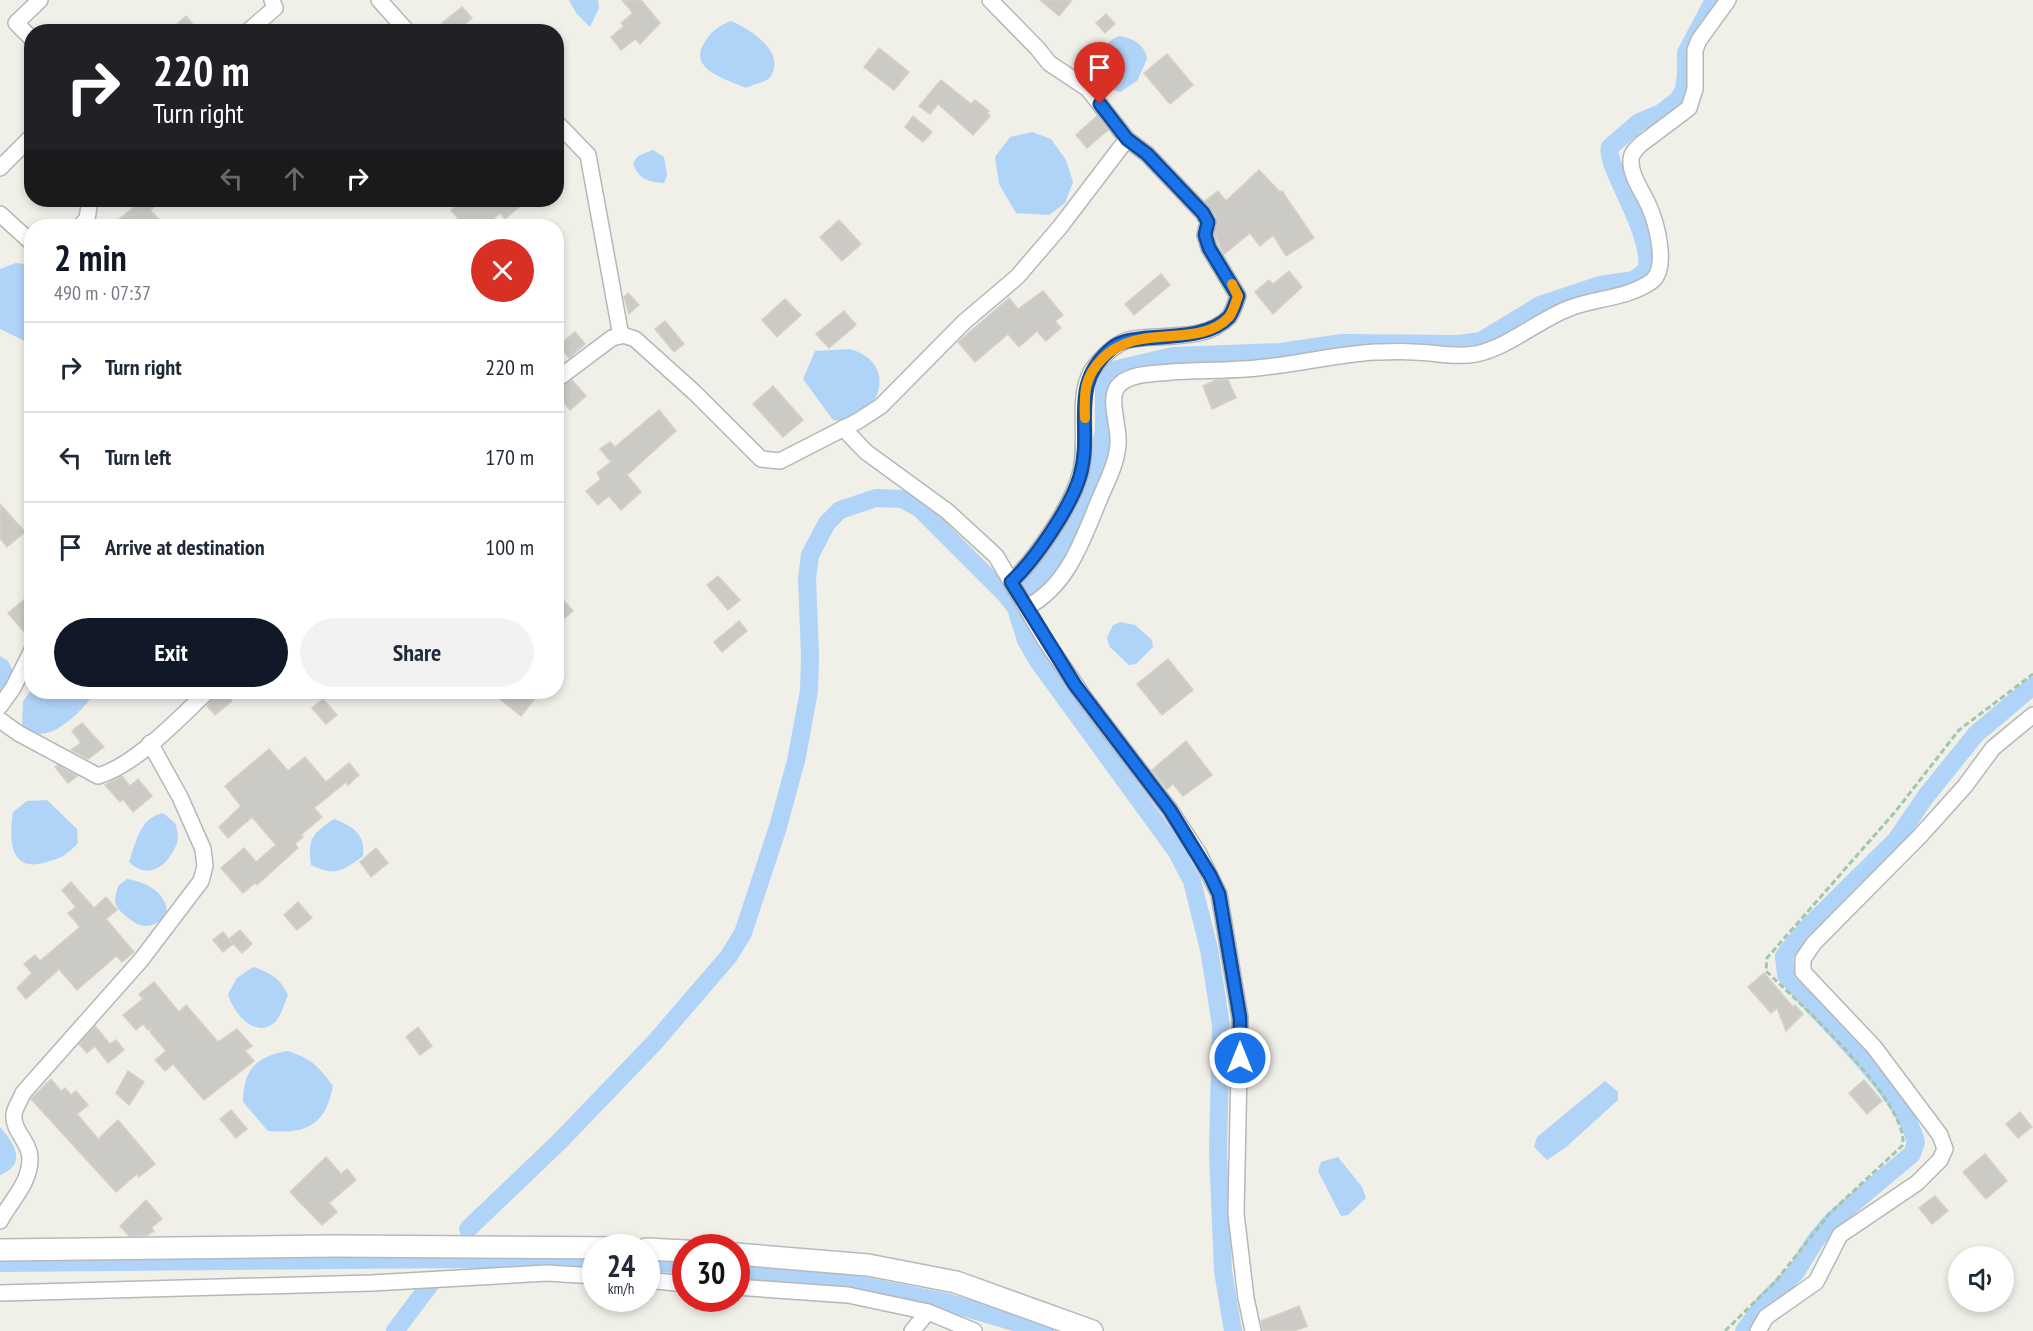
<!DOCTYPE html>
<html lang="en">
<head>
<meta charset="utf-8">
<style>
  body { margin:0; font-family:"PT Sans Narrow",sans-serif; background:#f2f2f3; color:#1f2937; height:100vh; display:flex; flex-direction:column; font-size:22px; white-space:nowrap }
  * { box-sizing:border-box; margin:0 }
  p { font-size:20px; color:#747a83 }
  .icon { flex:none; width:33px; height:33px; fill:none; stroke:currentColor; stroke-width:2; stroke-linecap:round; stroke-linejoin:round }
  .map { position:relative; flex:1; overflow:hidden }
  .details { position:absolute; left:24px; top:219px; width:540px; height:480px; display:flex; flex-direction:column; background:#fff; border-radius:24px; box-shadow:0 3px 9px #0003 }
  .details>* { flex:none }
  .banner { position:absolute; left:24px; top:24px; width:540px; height:183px; border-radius:24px; box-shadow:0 3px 9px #0003; background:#202124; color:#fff; overflow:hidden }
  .controls { position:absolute; left:1948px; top:1246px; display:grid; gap:12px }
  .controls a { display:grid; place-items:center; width:66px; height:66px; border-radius:50%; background:#fff; box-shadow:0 3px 9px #0003; font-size:30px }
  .speed { position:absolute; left:582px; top:1234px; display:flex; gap:12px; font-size:30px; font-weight:700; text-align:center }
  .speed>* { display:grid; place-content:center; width:78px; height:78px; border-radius:50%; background:#fff; box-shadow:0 3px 9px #0003; line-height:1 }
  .speed small { font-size:15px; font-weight:400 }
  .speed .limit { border:9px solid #d22; background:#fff; color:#111 }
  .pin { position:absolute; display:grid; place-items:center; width:51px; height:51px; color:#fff; margin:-62px -26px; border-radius:50% 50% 50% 0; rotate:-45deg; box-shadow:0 0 6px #0007 }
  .pin .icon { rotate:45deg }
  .me { position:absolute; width:66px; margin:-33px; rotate:0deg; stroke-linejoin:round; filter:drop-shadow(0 0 4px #0008) }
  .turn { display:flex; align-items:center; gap:21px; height:126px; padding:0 30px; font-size:27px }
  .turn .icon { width:78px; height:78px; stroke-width:2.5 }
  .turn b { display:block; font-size:42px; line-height:51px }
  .lanes { display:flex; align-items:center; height:57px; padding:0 30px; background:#0003; justify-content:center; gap:30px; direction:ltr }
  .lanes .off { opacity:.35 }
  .round { display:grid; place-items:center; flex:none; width:63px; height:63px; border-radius:32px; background:#f2f2f3 }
  .headline { display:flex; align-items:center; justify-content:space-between; height:102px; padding:0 30px }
  h1 { font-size:36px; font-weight:800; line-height:45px; color:#111827 }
  .primary-button { display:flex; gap:12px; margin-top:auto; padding:12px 30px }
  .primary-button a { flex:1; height:69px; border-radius:36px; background:#111827; color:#fff; font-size:24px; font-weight:800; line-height:69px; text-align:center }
  .primary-button a+a { background:#f2f2f3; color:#1f2937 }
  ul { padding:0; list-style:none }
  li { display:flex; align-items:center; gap:18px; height:90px; padding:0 30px; border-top:2px solid #e0e1e3 }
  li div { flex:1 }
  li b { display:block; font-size:22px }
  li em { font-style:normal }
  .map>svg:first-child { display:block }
  .water { fill:#b0d3f8 }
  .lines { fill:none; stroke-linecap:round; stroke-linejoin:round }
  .canal { stroke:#b0d3f8; stroke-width:18 }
  .building { fill:#cccac4; stroke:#d4d1c7; stroke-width:1.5 }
  .street-casing { stroke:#b5b7bb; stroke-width:18 }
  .secondary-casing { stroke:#b6b9be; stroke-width:24 }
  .path { stroke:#a0c6ae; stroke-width:3; stroke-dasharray:6 3; stroke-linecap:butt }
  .street { stroke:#fff; stroke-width:15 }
  .secondary { stroke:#fff; stroke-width:21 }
  .route-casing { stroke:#114b97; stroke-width:15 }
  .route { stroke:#1a73e8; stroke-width:10 }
  .slow { stroke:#f59e0b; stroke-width:10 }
</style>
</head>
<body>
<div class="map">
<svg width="2033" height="1331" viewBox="0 0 2033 1331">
  <rect width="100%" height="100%" fill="#f0efe8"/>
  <!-- water -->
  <g class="water">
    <polygon points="569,0 598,0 599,8 590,27 576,13"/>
    <path d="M731 21C748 28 786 51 771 76 768 82 753 84 746 88 728 80 689 70 703 45 710 32 718 26 731 21Z"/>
    <path d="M1119 36C1132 38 1145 44 1147 59L1137 81 1120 92C1084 83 1089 50 1119 36Z"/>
    <polygon points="1032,132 1051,139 1066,160 1073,182 1065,203 1049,215 1016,213 999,184 995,157 1010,137"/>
    <path d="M653 150 664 157 667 175 664 183C648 182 638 179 633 163L638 156Z"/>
    <polygon points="16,263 31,265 31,344 0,329 0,269"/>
    <path d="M850 349C904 365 875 426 833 420L803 379 815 351Z"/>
    <polygon points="1121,622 1135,625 1152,640 1153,647 1136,664 1129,665 1110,647 1107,638 1113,625"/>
    <polygon points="0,656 8,661 14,673 0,696"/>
    <path d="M31 691 90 692 91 698C77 716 43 750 22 725L23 701Z"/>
    <path d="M47 800 77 829 78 843C68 854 61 858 47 862 9 874 9 839 13 812L27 801Z"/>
    <path d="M163 813 176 824C177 830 179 838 177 843 168 866 149 881 129 862 136 843 140 817 163 813Z"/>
    <path d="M334 819C352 826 366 834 363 856 342 871 336 877 311 865 308 838 311 835 334 819Z"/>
    <path d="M127 879C146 882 167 892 167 914 154 929 141 930 126 916 121 912 116 908 115 901 115 896 117 891 118 886Z"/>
    <path d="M253 967C271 973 280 978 288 995 285 1002 281 1015 276 1021 256 1041 233 1013 228 994L237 978Z"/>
    <path d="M288 1051C312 1059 318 1066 333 1086 325 1126 306 1134 268 1131L243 1102C243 1069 257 1056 288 1051Z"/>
    <polygon points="1605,1081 1618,1092 1618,1100 1565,1148 1547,1160 1534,1147 1537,1137"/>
    <path d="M0 1127C14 1143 28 1164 0 1175Z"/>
    <polygon points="1338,1157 1362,1187 1366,1198 1348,1215 1341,1216 1318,1171 1321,1162"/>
  </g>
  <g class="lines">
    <!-- canal -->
    <g class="canal">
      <path d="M1029 588 1046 569 1072 528 1093 482 1104 431V380L1113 370 1173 356 1281 352 1342 343 1459 344 1481 341 1540 305 1600 285 1634 280 1647 270C1652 228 1604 166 1610 147L1639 122 1661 113 1678 100 1684 90 1686 74V53L1714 0"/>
      <polyline points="468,1229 560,1141 655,1042 729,956 743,933 778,827 796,761 809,691 810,655 807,578 810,555 827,523 840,510 876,498 902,499 919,508 1006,595 1016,608 1026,640 1038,661 1177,852 1192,881 1209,949 1221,1025 1218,1151 1223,1271 1233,1331"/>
      <polyline points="0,1263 459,1259 596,1261"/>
      <polyline points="646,1263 686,1264"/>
      <polyline points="736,1269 830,1279 946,1302 1045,1331"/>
      <polyline points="395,1331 431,1283"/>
      <path d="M1744 1331 1766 1301 1796 1272 1815 1241 1832 1221 1912 1154 1916 1142C1902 1089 1822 1019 1786 975L1784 956 1806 929 1896 840 1926 796 1976 734 2033 686"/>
    </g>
  </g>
  <!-- building -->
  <g class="building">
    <polygon points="622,0 641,0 660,23 640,44 635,39 621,50 611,37 624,26 621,23 633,13"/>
    <polygon points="1040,0 1072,0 1059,16"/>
    <polygon points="462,7 472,18 456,32 449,32 442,23"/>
    <polygon points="1106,14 1115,24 1105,33 1096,23"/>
    <polygon points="186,16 199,32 168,32"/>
    <polygon points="879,48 909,72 894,90 864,67"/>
    <polygon points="1167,54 1193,85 1170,104 1144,73"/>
    <polygon points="941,80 971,104 975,100 989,111 987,113 990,116 973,135 938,104 930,114 919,106"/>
    <polygon points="913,116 932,132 923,142 905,127"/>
    <polygon points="1097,116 1108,130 1087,148 1076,135"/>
    <polygon points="1259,170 1280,192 1282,191 1314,238 1286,256 1273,235 1260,246 1250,233 1224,254 1215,235 1217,217 1205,201 1218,191 1226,201"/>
    <polygon points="143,200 163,200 150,210 165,226 125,226 119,219"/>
    <polygon points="464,200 527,200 505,219 500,213 490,222 487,219 477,226 464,226 451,210"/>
    <polygon points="839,220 861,244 842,261 820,237"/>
    <polygon points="1289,271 1302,287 1273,314 1255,292 1269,280 1273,284"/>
    <polygon points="1161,274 1170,285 1134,315 1125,304"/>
    <polygon points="1043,291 1063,315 1055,321 1061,328 1046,341 1037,331 1019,347 1008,334 975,362 958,342 1009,298 1018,309"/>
    <polygon points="628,293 639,305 629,314 624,297"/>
    <polygon points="785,299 801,315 777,337 762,320"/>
    <polygon points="844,311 856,325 829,348 816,334"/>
    <polygon points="665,321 684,344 674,352 655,329"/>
    <polygon points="575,332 585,344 569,358 559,345"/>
    <polygon points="572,380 586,396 570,410 563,401 556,407 556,390"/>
    <polygon points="1216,380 1228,380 1236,398 1212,409 1203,386"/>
    <polygon points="773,386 803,420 783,437 753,404"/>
    <polygon points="659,410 676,431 627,475 641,492 621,510 609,496 598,505 586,491 601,479 597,473 611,462 600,449 610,442 615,447"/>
    <polygon points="0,504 25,532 7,547 0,538"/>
    <polygon points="718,576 740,600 728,610 707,585"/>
    <polygon points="556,592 573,611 556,625"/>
    <polygon points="32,593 32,640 31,640 8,613"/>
    <polygon points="739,621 747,631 722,652 714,642"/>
    <polygon points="1168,659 1193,690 1162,715 1137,684"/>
    <polygon points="217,692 224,692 232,701 215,715 207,706"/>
    <polygon points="491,692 523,692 534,700 521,716"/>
    <polygon points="323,699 337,715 326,724 312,708"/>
    <polygon points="82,723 104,747 88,759 71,750 81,743 72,731"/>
    <polygon points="1186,741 1212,775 1183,796 1173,784 1167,789 1152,770"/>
    <polygon points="269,749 288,771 305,757 326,782 349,763 359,775 348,785 346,782 314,808 322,817 301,835 303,837 295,844 298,848 257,885 255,883 243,893 221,868 244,848 256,862 276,845 252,817 228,838 219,827 241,806 225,786"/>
    <polygon points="58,765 77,776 68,783 55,767"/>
    <polygon points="122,776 130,786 138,779 152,796 133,812 123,799 120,802 105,785"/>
    <polygon points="376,848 388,863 371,877 360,862"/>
    <polygon points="71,882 94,908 106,897 117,910 106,919 134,952 122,962 116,956 77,990 59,969 26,999 17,988 32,973 24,964 35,955 40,961 80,927 68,913 76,907 62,890"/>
    <polygon points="298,902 312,918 297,930 284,915"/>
    <polygon points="240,930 252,944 242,953 229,939"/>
    <polygon points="223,932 233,944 223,952 213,940"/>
    <polygon points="1764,973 1793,1007 1795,1005 1803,1014 1786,1031 1777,1008 1771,1013 1748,987"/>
    <polygon points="154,982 179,1012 186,1005 218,1042 237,1029 252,1046 245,1051 254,1061 204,1100 173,1064 165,1071 155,1060 166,1051 150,1032 153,1026 148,1030 143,1024 136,1030 123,1015 143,999 139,994"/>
    <polygon points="95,1026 110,1044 116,1040 124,1050 108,1063 95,1046 87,1053 79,1044"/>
    <polygon points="418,1027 432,1046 420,1055 406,1037"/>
    <polygon points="128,1071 144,1082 129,1105 116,1093"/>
    <polygon points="51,1079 61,1091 65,1088 71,1095 76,1091 88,1105 77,1114 98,1139 118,1120 155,1164 139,1177 137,1174 116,1192 31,1099"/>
    <polygon points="1864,1080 1882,1101 1867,1114 1849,1093"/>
    <polygon points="231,1110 247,1129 236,1138 220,1119"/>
    <polygon points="2020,1112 2032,1127 2018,1138 2006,1124"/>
    <polygon points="1985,1154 2007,1181 1986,1199 1963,1172"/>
    <polygon points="326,1157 341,1174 347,1169 356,1180 329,1203 337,1212 322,1225 290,1192"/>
    <polygon points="1935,1196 1948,1211 1932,1224 1919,1208"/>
    <polygon points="146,1200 162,1219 151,1228 154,1231 148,1235 129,1236 120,1226"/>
    <polygon points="1299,1306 1307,1326 1295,1331 1263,1331 1261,1321"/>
  </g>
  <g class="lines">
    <!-- street casing -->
    <g class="street-casing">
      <g id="street">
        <polyline points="379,0 408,32"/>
        <polyline points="247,32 275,8 272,0"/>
        <polyline points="32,39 16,23 40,0"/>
        <polyline points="556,122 588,155 621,336"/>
        <polyline points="0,168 32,136"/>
        <polyline points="0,214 32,243"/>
        <polyline points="80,226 87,219 90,200"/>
        <polyline points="556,380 612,338 623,335 635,339 695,393 761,459 780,461 858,421 881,406 964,322 1017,277 1060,227 1127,139 1088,89 1049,63 1038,49 990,0"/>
        <polyline points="843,428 866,452 947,511 996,556 1045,640 1086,700 1170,810 1199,854 1219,894 1240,1018 1236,1214 1246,1298 1253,1331"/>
        <path d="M1011 582C1035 560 1071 507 1080 475 1090 442 1073 391 1096 365 1105 354 1115 344 1128 340 1159 333 1205 343 1229 317 1233 312 1236 302 1238 296L1209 248 1205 235 1208 222 1203 213 1147 154 1127 139"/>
        <path d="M1027 607C1069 585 1083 538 1100 498 1107 481 1117 463 1118 444 1120 427 1106 396 1120 384 1132 373 1155 374 1171 372 1202 370 1235 371 1266 367 1303 363 1339 354 1375 352 1388 352 1401 351 1414 352 1435 352 1454 358 1476 354 1509 347 1538 320 1570 308 1596 298 1629 298 1652 281 1669 267 1656 221 1648 204 1642 191 1630 175 1631 160 1631 153 1637 148 1641 144L1689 108 1695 89V50L1699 40 1728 0"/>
        <polyline points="0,706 13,688 32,650"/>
        <path d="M0 720 18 733 98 776C136 765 179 718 207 692"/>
        <path d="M0 1221C11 1200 30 1184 30 1158 30 1142 12 1131 14 1114 15 1107 21 1099 23 1093L141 960 201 881 205 866 203 849 180 797 150 743"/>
        <polyline points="646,1280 686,1284"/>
        <polyline points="736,1287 848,1295 928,1312 974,1331"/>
        <polyline points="0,1293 372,1283 547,1273 596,1276"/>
        <polyline points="912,1331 928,1312"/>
        <polyline points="1758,1331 1766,1317 1816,1282 1840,1235 1917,1183 1940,1160 1945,1149 1940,1135 1874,1047 1803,972 1803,959 1814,943 1920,836 1965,786 1993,748 2033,715"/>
      </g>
    </g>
    <!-- secondary casing -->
    <g class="secondary-casing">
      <g id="secondary">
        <polyline points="646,1249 686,1251"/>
        <polyline points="0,1250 333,1246 629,1248"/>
        <polyline points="736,1254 868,1265 956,1282 1092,1331"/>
      </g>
    </g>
    <!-- path -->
    <path class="path" d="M1725 1331 1775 1282 1830 1213 1903 1145C1907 1099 1800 1004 1766 971L1767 958 1895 812 1959 730 2033 674"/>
    <!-- street -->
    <use href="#street" class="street"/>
    <!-- secondary -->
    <use href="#secondary" class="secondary"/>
  </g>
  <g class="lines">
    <!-- route casing -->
    <g class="route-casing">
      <path id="route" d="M1100 104 1127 139 1147 154 1203 213 1208 222 1205 235 1209 248 1238 296C1236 302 1233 312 1229 317 1210 337 1172 336 1146 338 1134 340 1122 340 1112 348 1067 385 1094 428 1080 476 1071 507 1035 560 1011 582L1075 685 1170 810 1210 875 1219 894 1240 1018V1058"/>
    </g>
    <!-- route -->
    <use href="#route" class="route"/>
    <!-- slow -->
    <path class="slow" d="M1085 418C1084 393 1084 377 1102 359 1138 321 1199 350 1229 317 1233 312 1236 302 1238 296L1232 284"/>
  </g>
</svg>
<div class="controls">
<a><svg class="icon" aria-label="sound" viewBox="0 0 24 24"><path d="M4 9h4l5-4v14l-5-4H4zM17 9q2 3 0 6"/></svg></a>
</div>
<div class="speed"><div>24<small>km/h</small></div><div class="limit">30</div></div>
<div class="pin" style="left:1100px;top:104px;background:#d93025"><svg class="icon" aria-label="arrive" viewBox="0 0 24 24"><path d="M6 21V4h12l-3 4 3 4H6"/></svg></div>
<svg class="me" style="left:1240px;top:1058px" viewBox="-20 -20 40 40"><circle r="17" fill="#1a73e8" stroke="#fff" stroke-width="3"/><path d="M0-11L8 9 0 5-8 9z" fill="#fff"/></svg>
<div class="banner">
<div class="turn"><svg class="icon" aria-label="right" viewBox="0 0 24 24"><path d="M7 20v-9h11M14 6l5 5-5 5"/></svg><div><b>220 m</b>Turn right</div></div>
<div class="lanes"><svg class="icon off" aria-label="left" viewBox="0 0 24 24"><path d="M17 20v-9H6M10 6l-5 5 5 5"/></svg><svg class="icon off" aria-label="ahead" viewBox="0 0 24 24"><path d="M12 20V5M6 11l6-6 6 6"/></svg><svg class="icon" aria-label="right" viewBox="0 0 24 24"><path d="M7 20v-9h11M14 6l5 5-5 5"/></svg></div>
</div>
<section class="details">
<div class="headline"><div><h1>2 min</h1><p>490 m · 07:37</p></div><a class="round" style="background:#d93025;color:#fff"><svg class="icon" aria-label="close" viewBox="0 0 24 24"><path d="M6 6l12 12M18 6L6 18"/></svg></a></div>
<ul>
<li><svg class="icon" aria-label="right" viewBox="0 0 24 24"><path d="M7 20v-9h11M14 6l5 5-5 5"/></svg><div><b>Turn right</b></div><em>220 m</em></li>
<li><svg class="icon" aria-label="left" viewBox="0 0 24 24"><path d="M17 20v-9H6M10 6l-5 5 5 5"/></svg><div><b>Turn left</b></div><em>170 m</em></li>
<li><svg class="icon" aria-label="arrive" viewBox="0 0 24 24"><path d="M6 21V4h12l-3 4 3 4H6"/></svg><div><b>Arrive at destination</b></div><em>100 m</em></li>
</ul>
<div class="primary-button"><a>Exit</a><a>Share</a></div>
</section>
</div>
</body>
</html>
